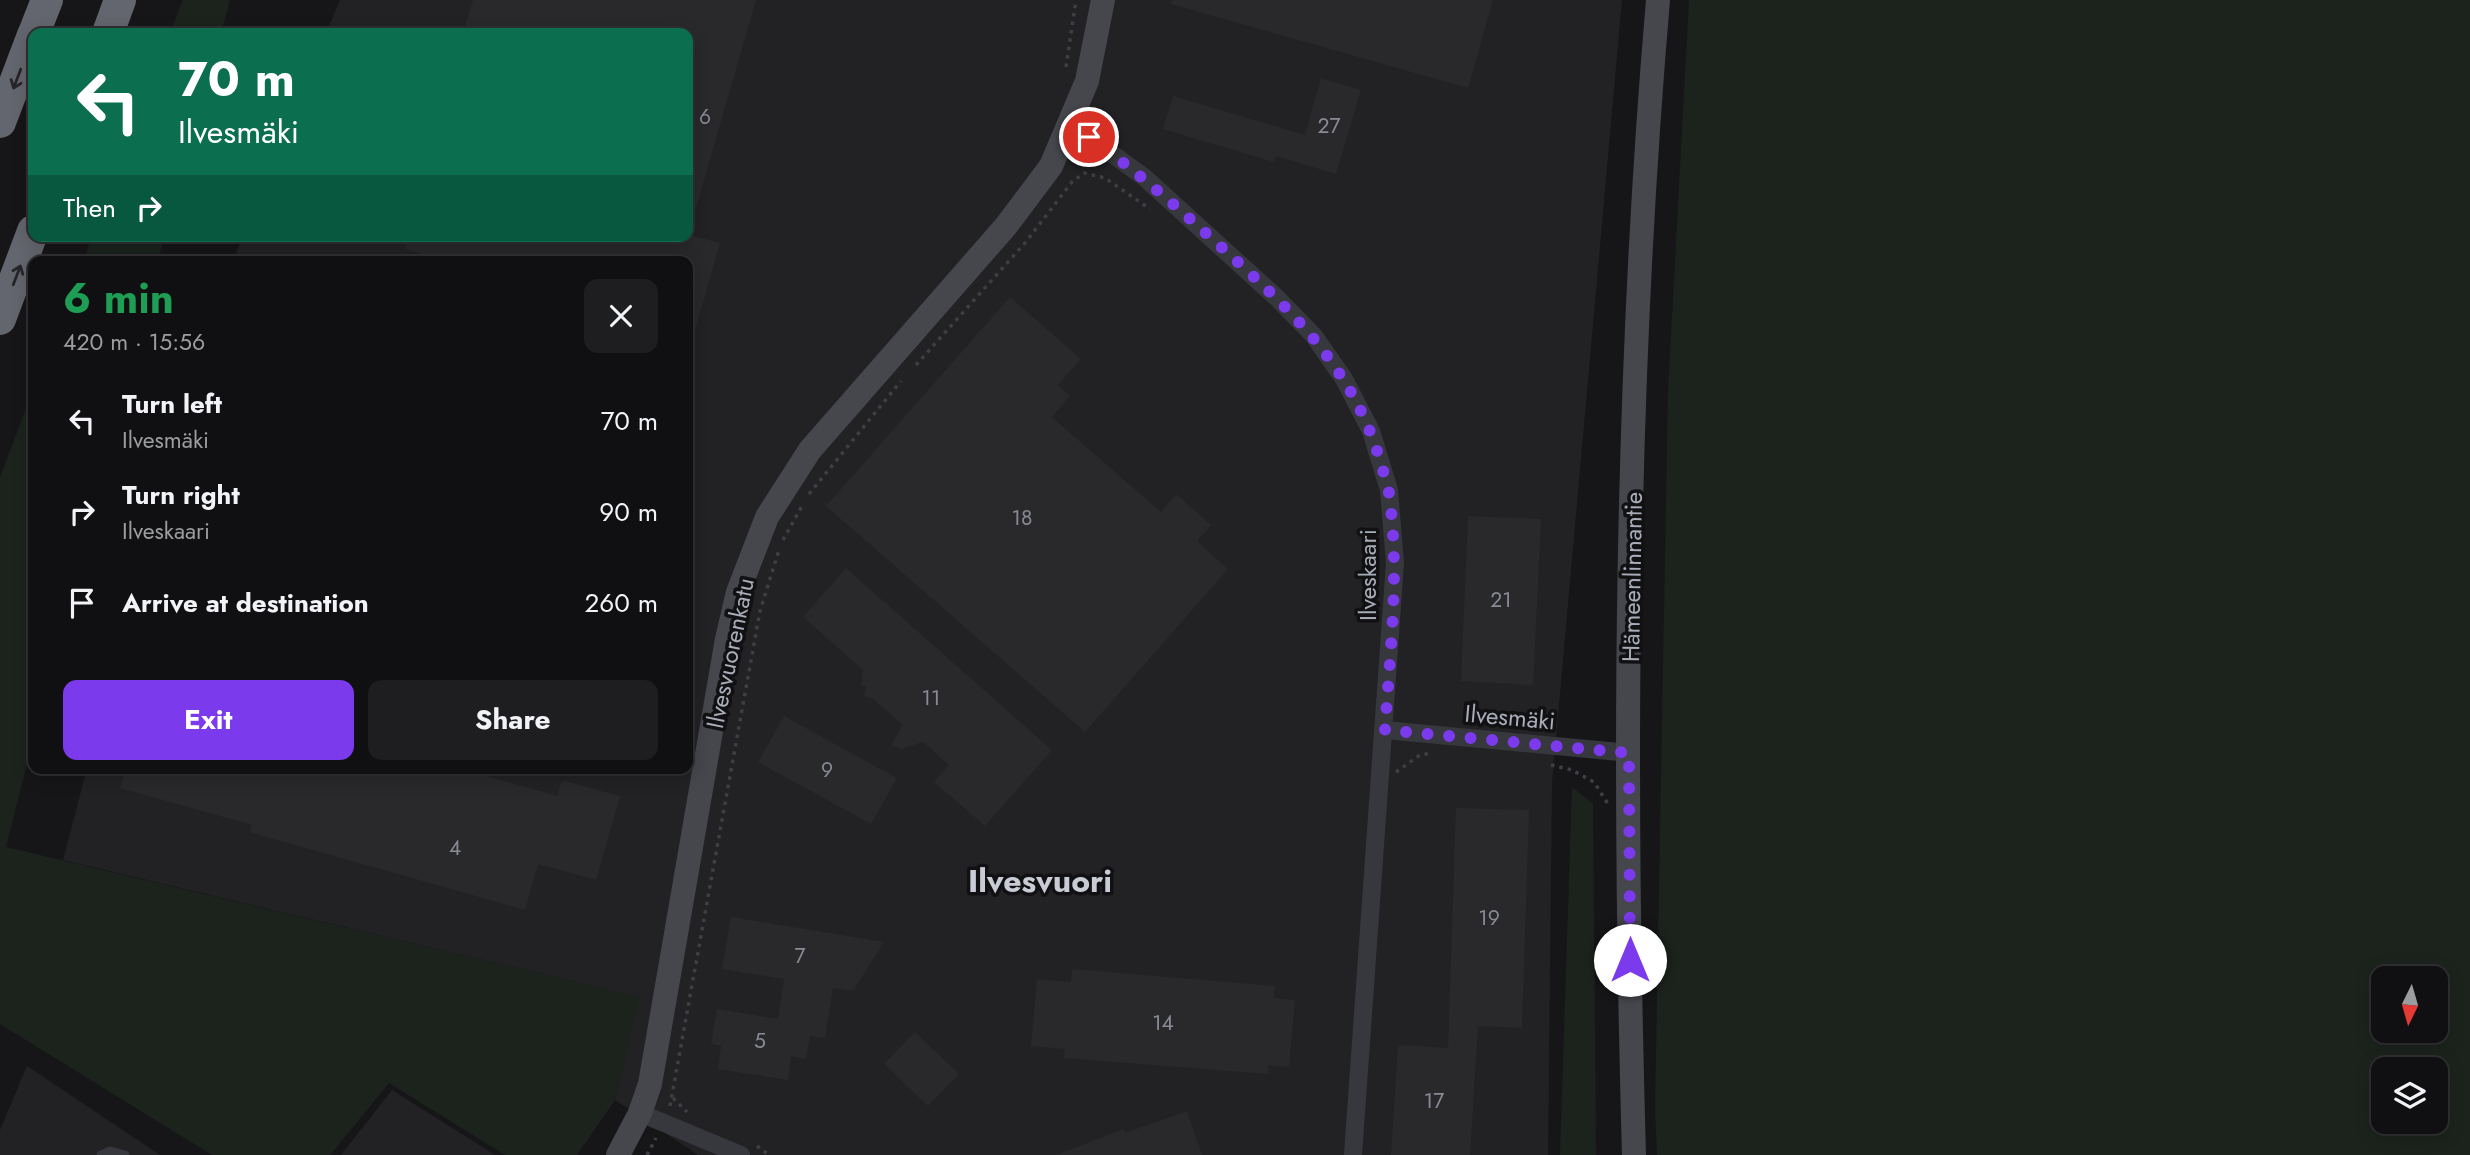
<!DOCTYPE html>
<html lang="en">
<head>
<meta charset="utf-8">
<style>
  body { margin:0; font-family:Jost,sans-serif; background:#1e1e20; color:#f1f3f6; height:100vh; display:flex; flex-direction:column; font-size:26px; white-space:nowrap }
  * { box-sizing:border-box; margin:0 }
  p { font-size:23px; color:#9c9d9f }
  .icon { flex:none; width:38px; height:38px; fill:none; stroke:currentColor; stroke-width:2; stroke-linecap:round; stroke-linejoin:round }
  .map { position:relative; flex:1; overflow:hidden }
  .details { position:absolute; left:28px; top:256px; width:665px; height:518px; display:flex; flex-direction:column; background:#101012; border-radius:14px; box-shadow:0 4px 18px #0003,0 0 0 2px #303032 }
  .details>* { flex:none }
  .banner { position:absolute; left:28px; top:28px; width:665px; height:214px; border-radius:14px; box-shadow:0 4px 18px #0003,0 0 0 2px #303032; background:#0b6e4f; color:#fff; overflow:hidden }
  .needle { width:46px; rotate:185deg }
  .controls { position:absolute; left:2371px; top:966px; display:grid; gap:14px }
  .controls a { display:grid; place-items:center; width:77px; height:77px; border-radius:14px; background:#101012; box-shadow:0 4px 18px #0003,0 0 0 2px #303032; font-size:35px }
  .pin { position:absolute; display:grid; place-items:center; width:60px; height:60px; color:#fff; margin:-30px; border:4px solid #fff; border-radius:50%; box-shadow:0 2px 7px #0007 }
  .me { position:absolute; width:77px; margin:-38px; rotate:0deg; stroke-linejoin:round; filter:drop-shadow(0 0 5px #0008) }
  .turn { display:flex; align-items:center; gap:24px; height:147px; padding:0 35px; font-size:32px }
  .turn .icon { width:91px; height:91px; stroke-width:2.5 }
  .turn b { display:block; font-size:49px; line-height:60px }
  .then { display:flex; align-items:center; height:66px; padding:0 35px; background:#0003; gap:14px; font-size:26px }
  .round { display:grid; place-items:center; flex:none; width:74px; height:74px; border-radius:14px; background:#1e1e20 }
  .overview { display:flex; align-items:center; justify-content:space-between; height:119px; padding:0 35px }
  h1 { font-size:42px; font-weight:700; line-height:52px; color:#1e9e55 }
  .button { display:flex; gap:14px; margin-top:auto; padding:14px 35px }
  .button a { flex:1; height:80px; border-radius:14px; background:#7c3aed; color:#fff; font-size:28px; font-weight:700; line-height:80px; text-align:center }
  .button a+a { background:#1e1e20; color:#f1f3f6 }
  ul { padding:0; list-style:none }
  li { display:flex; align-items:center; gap:21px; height:91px; padding:0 35px }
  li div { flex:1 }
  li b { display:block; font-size:26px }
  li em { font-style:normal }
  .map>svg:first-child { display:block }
  .built { fill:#222225 }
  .green { fill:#1c231d; fill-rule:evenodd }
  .building { fill:#29292c }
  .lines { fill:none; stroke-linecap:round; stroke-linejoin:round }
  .path { stroke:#3d3f44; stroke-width:3.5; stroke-dasharray:3.5 5; stroke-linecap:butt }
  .lane { stroke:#37383d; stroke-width:9 }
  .street { stroke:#37383d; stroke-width:18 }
  .secondary { stroke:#45474d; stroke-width:24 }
  .highway { stroke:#63666e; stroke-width:32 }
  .oneway { stroke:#26262a }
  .route { stroke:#7c3aed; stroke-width:12; stroke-dasharray:0 21.6 }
  .labels { text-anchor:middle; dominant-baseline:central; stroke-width:7; stroke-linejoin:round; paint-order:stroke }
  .number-label { font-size:21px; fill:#888b94 }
  .street-label { font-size:24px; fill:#a8adb8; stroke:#111113 }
  .district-label { font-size:32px; font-weight:bold; fill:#c9ccd4; stroke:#111113 }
</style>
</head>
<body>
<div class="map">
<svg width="2470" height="1155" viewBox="0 0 2470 1155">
  <rect width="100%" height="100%" fill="#161618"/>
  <!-- built -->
  <g class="built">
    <polygon points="340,0 1622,0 1552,783 1548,1155 698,1155 615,1100 639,997 63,860 87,768 688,768 688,261 233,261 243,236 688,236 688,33 326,33"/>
    <polygon points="27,1066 160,1155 0,1155 0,1130"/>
    <polygon points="392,1090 495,1155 341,1155"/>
  </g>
  <!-- green -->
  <g class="green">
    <polygon points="183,0 230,0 221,33 170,33"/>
    <path d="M1689 0H2470V1155H1657L1655 1109 1668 392ZM2436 978V1031H2384V978ZM2436 1069V1122H2384V1069Z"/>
    <polygon points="92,236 164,236 158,261 83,261"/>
    <polygon points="33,390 33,740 6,847 640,997 615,1100 577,1155 505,1155 389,1083 330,1155 212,1155 0,1024 0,477"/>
    <polygon points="1572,787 1593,804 1596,1155 1560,1155"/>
  </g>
  <!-- building -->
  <g class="building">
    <polygon points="473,0 756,0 692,222 688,221 688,33 463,33"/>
    <polygon points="1172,0 1493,0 1468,88 1171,4"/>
    <polygon points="1321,78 1361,90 1336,174 1276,156 1274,162 1163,129 1173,96 1305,135"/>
    <polygon points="409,236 694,236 720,243 692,341 688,341 688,261 447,261 405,249"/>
    <polygon points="1010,297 1081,359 1058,385 1070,396 1052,417 1161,512 1176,494 1211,525 1197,541 1228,569 1085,732 826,506"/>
    <polygon points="1468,516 1541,519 1533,685 1461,681"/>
    <polygon points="846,568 1052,750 985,826 934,782 949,765 923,742 901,749 891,745 903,725 873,699 864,696 866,686 861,686 863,670 803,617"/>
    <polygon points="784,716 897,778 871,824 758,762"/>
    <polygon points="126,768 459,768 557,796 562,780 620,796 596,880 538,864 525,910 250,832 252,825 120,788"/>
    <polygon points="1456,808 1529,810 1522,1028 1478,1026 1470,1155 1391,1155 1398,1045 1448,1048"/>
    <polygon points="731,917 884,942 853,991 833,988 825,1038 810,1036 806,1059 791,1056 788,1080 718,1069 721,1046 711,1044 717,1009 778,1019 784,979 722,969"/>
    <polygon points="1072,969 1275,986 1274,998 1295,1000 1289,1067 1268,1065 1268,1074 1064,1058 1065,1049 1031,1046 1037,979 1071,982"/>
    <polygon points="915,1032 959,1074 928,1106 884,1064"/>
    <polygon points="1187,1111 1202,1155 1056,1155 1124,1129 1125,1133"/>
  </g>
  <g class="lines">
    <!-- path -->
    <g class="path">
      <polyline points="1066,67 1076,0"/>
      <polyline points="916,365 1025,243 1072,182 1084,173 1105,178 1150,209"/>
      <polyline points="809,494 901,381"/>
      <polyline points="783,540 803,504"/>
      <polyline points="1551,765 1572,770 1594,782 1608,804"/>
      <polyline points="1396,772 1420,755 1432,753"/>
      <polyline points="673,1098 687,1112"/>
      <polyline points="670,1106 760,611 779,550"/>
      <polyline points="757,1146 769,1155"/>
      <polyline points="647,1155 656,1138"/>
    </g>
    <!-- lane -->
    <polyline class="lane" points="101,1155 110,1151 125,1155"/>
    <!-- street -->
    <g class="street">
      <polyline points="1071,124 1144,177 1277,298 1314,336 1344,379 1371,431 1389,490 1395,563 1353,1155"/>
      <polyline points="1385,730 1630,753"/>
      <polyline points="640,1113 741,1155"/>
    </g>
    <!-- secondary -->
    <g class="secondary">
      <polyline points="618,1155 640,1113 650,1084 727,639 738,592 767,517 810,450 1006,226 1051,166 1087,81 1103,0"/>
      <path d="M1634 1155C1623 770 1625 383 1658 0"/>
    </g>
    <!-- highway -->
    <g class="highway">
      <polyline points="34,33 47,0"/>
      <polyline points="108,33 120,0"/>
      <polyline points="0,122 33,35"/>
      <polyline points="0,319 33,231"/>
    </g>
  </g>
  <!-- one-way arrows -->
  <defs><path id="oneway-shaft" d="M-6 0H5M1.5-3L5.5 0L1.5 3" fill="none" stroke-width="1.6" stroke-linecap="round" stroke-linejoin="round" transform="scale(1.75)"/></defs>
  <g class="oneway">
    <use href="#oneway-shaft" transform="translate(17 79) rotate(111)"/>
    <use href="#oneway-shaft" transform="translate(17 275) rotate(-69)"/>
  </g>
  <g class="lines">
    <!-- route -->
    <path class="route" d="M1089 137C1135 170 1177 207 1219 245 1289 308 1350 364 1379 457 1382 469 1387 481 1389 493 1400 572 1390 651 1385 730L1629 753 1630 960"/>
  </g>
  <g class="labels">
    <!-- number labels -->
    <g class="number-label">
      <text x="705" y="117">6</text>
      <text x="1329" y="126">27</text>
      <text x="1022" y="518">18</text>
      <text x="1501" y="600">21</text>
      <text x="931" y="698">11</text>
      <text x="827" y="770">9</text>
      <text x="455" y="848">4</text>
      <text x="1489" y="918">19</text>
      <text x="800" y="956">7</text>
      <text x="1163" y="1023">14</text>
      <text x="760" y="1041">5</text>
      <text x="1434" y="1101">17</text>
    </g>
    <!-- street labels -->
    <g class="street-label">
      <text transform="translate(1367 575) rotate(-90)">Ilveskaari</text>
      <text transform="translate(1632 577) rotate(-89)">Hämeenlinnantie</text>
      <text transform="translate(730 653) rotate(-78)">Ilvesvuorenkatu</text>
      <text transform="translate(1510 717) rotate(5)">Ilvesmäki</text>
    </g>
    <!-- district labels -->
    <g class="district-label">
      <text x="1040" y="881">Ilvesvuori</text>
    </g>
  </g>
</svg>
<div class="controls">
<a><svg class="needle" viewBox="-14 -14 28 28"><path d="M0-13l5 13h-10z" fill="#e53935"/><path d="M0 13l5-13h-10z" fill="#9c9d9f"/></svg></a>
<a><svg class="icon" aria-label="layers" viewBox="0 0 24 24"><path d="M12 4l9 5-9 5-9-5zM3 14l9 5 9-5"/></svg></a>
</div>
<div class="pin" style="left:1089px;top:137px;background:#d93025"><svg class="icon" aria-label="arrive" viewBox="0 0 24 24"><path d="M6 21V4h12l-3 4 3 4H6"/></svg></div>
<svg class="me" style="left:1630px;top:960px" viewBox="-20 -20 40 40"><circle r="19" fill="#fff"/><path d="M0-13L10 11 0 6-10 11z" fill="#7c3aed"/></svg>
<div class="banner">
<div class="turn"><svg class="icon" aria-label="left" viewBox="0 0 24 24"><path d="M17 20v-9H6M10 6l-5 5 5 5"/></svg><div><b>70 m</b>Ilvesmäki</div></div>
<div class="then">Then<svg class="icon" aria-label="right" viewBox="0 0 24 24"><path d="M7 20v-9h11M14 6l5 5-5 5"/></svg></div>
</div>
<section class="details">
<div class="overview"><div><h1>6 min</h1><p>420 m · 15:56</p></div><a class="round"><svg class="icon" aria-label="close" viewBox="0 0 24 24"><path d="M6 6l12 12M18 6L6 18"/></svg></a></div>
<ul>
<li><svg class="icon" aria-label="left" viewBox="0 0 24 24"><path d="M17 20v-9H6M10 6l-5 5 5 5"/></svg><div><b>Turn left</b><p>Ilvesmäki</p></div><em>70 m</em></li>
<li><svg class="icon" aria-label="right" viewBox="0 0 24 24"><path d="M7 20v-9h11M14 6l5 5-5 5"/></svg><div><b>Turn right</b><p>Ilveskaari</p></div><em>90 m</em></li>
<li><svg class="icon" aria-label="arrive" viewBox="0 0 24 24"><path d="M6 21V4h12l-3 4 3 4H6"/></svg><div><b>Arrive at destination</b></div><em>260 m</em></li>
</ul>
<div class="button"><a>Exit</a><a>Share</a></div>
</section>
</div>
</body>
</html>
